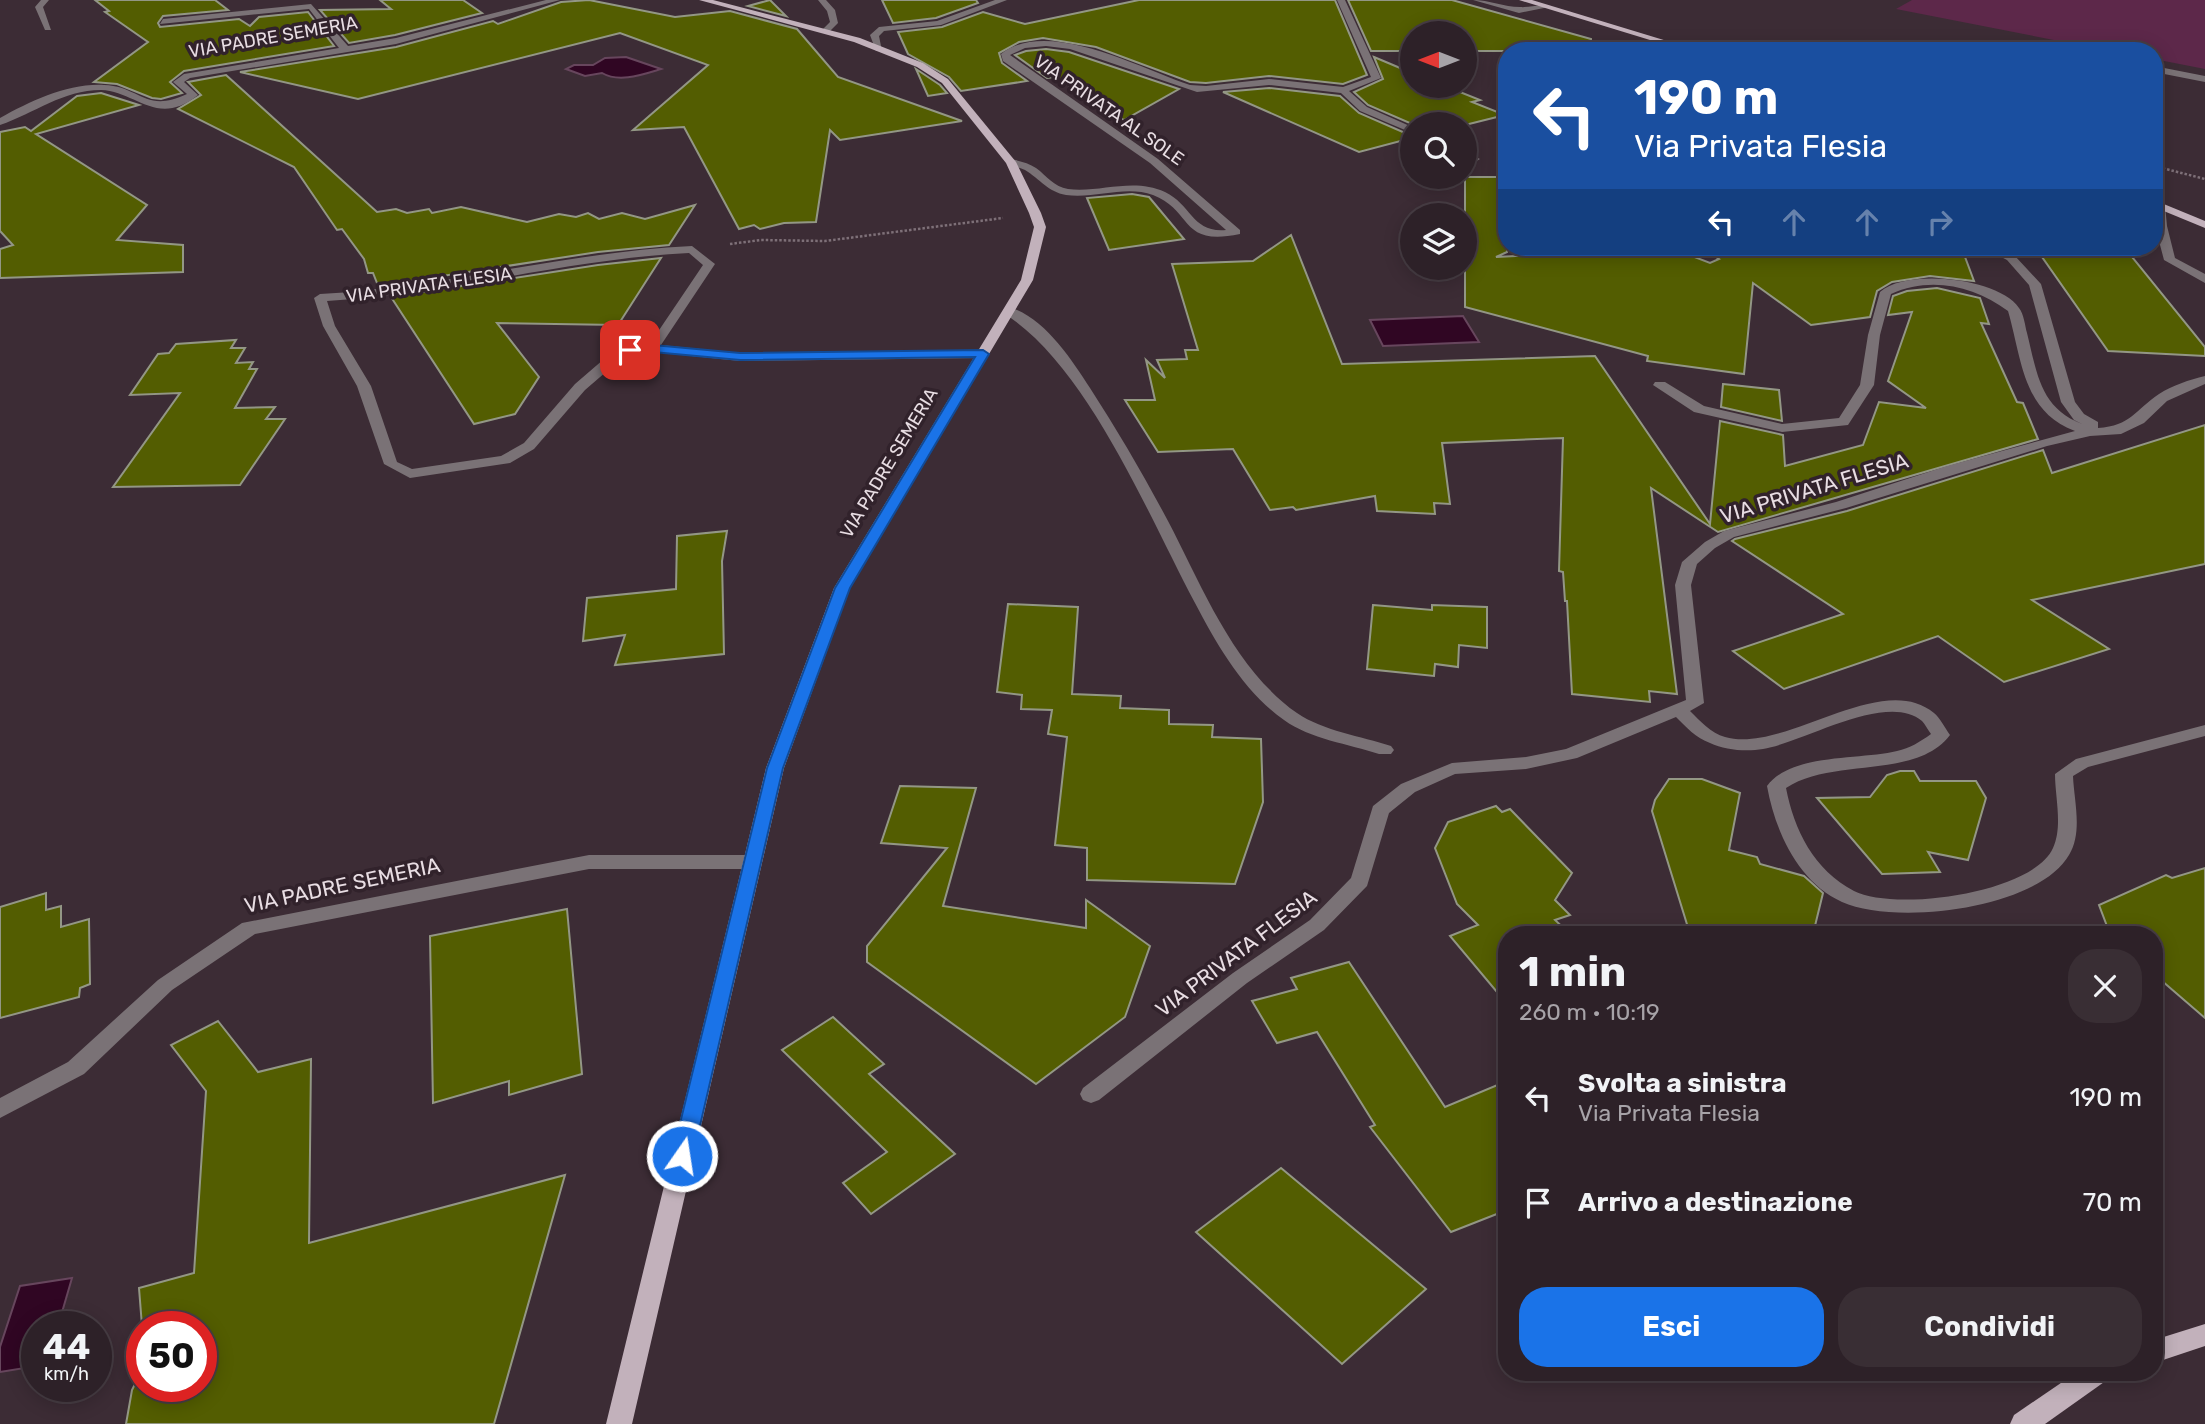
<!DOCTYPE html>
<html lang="it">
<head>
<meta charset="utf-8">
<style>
  body { margin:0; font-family:Rubik,sans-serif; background:#392e34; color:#f1f3f6; height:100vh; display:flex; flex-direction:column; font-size:26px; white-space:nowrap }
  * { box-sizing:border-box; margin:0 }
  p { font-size:23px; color:#a7a3a8 }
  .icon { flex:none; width:38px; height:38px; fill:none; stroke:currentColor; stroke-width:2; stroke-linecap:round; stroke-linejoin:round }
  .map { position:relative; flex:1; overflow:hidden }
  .panel { position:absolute; left:1498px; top:926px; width:665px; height:455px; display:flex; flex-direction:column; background:#2d2128; border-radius:28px; box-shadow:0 4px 18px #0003,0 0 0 2px #483e45 }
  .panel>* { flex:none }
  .guide { position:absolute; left:1498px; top:42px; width:665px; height:214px; border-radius:28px; box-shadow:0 4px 18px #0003,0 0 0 2px #483e45; background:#1a4fa0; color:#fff; overflow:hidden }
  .needle { width:46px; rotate:270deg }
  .buttons { position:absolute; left:1400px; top:21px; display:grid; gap:14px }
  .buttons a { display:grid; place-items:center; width:77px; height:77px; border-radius:50%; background:#2d2128; box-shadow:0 4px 18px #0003,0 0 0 2px #483e45; font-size:35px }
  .speed { position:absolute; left:21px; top:1311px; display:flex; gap:14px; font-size:35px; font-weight:700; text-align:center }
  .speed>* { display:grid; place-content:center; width:91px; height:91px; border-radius:50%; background:#2d2128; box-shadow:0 4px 18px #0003,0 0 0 2px #483e45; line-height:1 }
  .speed small { font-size:18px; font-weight:400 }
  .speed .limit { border:10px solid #d22; background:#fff; color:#111 }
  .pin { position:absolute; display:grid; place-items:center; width:60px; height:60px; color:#fff; margin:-30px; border-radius:14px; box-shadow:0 4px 10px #0006 }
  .me { position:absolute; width:77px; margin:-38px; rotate:13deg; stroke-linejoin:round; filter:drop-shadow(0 0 5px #0008) }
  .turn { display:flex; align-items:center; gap:24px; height:147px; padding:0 21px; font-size:32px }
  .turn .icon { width:91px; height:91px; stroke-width:2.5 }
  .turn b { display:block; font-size:49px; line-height:60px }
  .lanes { display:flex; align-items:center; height:66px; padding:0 21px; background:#0003; justify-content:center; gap:35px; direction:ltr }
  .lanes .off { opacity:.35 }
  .round { display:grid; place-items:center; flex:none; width:74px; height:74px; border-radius:28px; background:#392e34 }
  .overview { display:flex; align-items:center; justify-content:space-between; height:119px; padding:0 21px }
  h1 { font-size:42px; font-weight:700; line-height:52px }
  .action { display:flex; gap:14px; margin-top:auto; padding:14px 21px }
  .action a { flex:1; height:80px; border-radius:28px; background:#1a73e8; color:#fff; font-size:28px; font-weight:700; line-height:80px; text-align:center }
  .action a+a { background:#392e34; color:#f1f3f6 }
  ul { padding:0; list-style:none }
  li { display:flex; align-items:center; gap:21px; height:105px; padding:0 21px }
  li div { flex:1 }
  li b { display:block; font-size:26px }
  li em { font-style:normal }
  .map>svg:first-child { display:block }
  .green { fill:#5d284a }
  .water { fill:#300623; stroke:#67465d; stroke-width:2 }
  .building { fill:#535d01; stroke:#939785; stroke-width:2 }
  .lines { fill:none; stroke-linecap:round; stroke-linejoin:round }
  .path { stroke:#7e7078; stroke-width:2.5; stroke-dasharray:2.5 2; stroke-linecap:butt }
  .minor { fill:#7a7276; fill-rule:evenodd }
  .major { fill:#c2b1bb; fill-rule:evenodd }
  .route { fill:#1a73e8; stroke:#114b97; stroke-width:2 }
  .labels { text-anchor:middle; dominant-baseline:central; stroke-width:7; stroke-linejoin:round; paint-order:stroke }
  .far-street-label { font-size:18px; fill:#e8dde3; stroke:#31222b }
  .street-label { font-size:21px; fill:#e8dde3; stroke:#31222b }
</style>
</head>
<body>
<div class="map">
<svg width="2205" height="1424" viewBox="0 0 2205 1424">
  <rect width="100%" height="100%" fill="#3c2c35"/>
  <!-- green -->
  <polygon class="green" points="1912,0 2205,0 2205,69 2154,59 2154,51 2110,51 1896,9"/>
  <!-- water -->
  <g class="water">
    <path d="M626 57 661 69C641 75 619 83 602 73L585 76 566 69 574 65H593L605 58Z"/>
    <polygon points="1463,316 1479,342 1383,346 1370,320"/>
    <polygon points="72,1278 58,1326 37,1326 37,1366 0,1372 0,1347 20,1286"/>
  </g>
  <!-- building -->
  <g class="building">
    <polygon points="95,0 215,0 228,10 163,16 158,23 160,27 239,19 250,26 259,17 308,12 334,46 184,71 170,82 182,93 161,99 152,98 117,84 94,82 148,42 105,12 109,11"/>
    <polygon points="380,0 463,0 482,13 395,35 349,43 320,10 391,9"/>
    <polygon points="589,0 675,17 730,11 797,29 838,77 962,121 840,140 830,130 816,222 784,223 760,229 754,225 739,229 684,127 633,130 708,65 620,33 358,99 240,72 396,47 493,21 498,24 561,2"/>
    <polygon points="770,0 786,16 748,6"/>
    <polygon points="882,0 976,0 978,3 936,18 893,23"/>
    <polygon points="1139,0 1335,0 1367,75 1343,84 1269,76 1206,83 1190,82 1096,47 1043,38 1019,42 999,53 1002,63 1027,81 961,91 949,77 908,54 898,32 942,27 983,12 1025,24"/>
    <polygon points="1348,0 1452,0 1591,39 1590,51 1465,51 1465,33 1412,33 1412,51 1371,51"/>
    <polygon points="1046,49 1069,52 1179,89 1124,120 1055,77 1047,78 1015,55 1026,51"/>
    <polygon points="1374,57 1412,73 1412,86 1445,86 1480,100 1472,102 1505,115 1465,125 1412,124 1368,105 1354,92 1383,79"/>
    <polygon points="916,69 940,85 947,93 928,96"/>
    <polygon points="226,75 377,212 396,209 407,213 429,209 432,213 461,207 527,222 559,214 576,217 588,213 599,219 622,213 645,219 695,205 669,245 598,252 384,285 377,283 373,273 368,273 364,259 342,229 337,230 294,167 178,109 201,95 188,82"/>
    <polygon points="1269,88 1340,96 1359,113 1412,136 1412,138 1359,152 1223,92"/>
    <polygon points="101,93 139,105 36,134 147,205 117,240 183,245 183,272 0,278 0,249 13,245 0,231 0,132 25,127 31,131 77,96"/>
    <polygon points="1465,177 1507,177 1507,252 1496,257 1671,248 1710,263 1719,259 1702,247 1904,247 1927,254 1965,257 1974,281 1930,276 1892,282 1877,291 1870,317 1811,325 1753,283 1744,374 1647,361 1648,356 1465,307"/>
    <polygon points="1132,194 1149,197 1184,239 1109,250 1087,198"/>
    <polygon points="1291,235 1342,364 1595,356 1710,524 1720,421 1783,435 1785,466 1863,445 1879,402 1926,408 1888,381 1912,312 1888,315 1893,296 1907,291 1937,288 1980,298 1989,324 1981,323 2017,402 2023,403 2038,439 1718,532 1651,488 1677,694 1649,691 1650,702 1572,694 1567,601 1565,601 1563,572 1559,571 1563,438 1442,443 1450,504 1434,503 1435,514 1377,511 1375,496 1296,510 1293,507 1270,510 1233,449 1158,452 1125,400 1155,400 1146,360 1165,378 1157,360 1187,359 1185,350 1198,350 1172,264 1253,261"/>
    <polygon points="2035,247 2124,247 2205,347 2205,356 2108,351"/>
    <polygon points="661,258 618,325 497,323 539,377 515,414 474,424 391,297 598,265"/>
    <polygon points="236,340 231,348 245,348 236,363 253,362 249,369 257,369 235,408 275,407 266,419 285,419 240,485 113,487 180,393 130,395 158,354 169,353 176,344"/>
    <polygon points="1723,384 1779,390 1782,421 1721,407"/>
    <polygon points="2205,425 2205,564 2032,600 2109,649 2004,682 1938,636 1784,689 1733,651 1843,614 1732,541 1735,539 1847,511 2043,450 2052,473"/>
    <polygon points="727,531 722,561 724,654 615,665 625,635 583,641 587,598 676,589 677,536"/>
    <polygon points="1008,604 1078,607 1072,694 1121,696 1120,708 1169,710 1169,724 1213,725 1212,737 1261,739 1263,802 1235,884 1087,880 1087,848 1055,845 1067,737 1048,734 1052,710 1021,709 1022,695 997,692"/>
    <polygon points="1373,605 1432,610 1432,605 1487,607 1487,648 1459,645 1458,667 1435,664 1434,676 1367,669"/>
    <polygon points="1900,771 1914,771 1920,781 1976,781 1986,798 1968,860 1928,852 1940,872 1882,874 1817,798 1870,797 1887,775"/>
    <polygon points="1669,779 1702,779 1740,793 1729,850 1757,857 1760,864 1804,876 1823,893 1813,934 1690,934 1652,811 1655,800"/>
    <polygon points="900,786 976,788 943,906 1086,928 1086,900 1150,946 1125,1017 1036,1084 867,962 867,946 947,848 881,843"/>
    <polygon points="1496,806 1502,812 1510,809 1572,873 1555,900 1570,915 1555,920 1570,934 1507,934 1507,1004 1450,936 1478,925 1457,904 1435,848 1448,822"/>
    <polygon points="2205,868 2205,1018 2154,974 2154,934 2110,934 2099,905 2166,875 2172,878"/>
    <polygon points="46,893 46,910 61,906 61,927 89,919 90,984 80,988 79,997 0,1018 0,907"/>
    <polygon points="567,909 582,1074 509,1095 509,1081 433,1103 430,936"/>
    <polygon points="1349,962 1445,1107 1507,1081 1507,1210 1451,1232 1370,1127 1375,1125 1317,1032 1277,1043 1252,1001 1297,989 1291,978"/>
    <polygon points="833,1017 884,1064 869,1074 955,1154 871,1214 843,1183 887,1152 782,1050"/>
    <polygon points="218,1021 258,1072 311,1059 309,1243 565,1175 494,1424 126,1424 132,1390 142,1370 142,1386 201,1386 201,1326 142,1326 139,1288 194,1273 206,1091 171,1045"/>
    <polygon points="1281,1168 1426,1289 1342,1364 1196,1232"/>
  </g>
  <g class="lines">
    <!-- path -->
    <g class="path">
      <polyline points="1725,45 1744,51"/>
      <polyline points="2154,166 2205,179"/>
      <polyline points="730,244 761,240 825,241 1003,218"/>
    </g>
    <!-- minor -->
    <g class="minor">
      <polygon points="41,0 49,0 43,7 51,30 45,30 35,7"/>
      <path d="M546 0H560L396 44 190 78 184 82 198 95C157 128 136 91 101 90 63 90 35 113 0 125V118C31 101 68 83 104 85 140 86 145 114 187 94L173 82 184 74 339 48 309 9 160 24 163 19 311 4 348 46 396 38Z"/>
      <polygon points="818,0 826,0 835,10 838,23 828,33 821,31 830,22 827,11"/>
      <polygon points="995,0 1007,0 941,25 884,31 879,36 882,51 876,51 870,35 879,27 937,21"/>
      <path d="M1337 0H1345L1381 78 1349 91 1367 107 1412 127V133L1360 111 1341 93 1269 85 1197 92 1070 49 1046 46 1025 48 1010 55 1158 159 1240 230V234C1179 247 1194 211 1153 195 1125 185 1095 199 1066 195 1048 192 1040 179 1025 170 1019 167 1011 166 1006 162L1011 159C1020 161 1029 163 1036 168 1047 176 1054 187 1068 189 1100 193 1133 177 1165 192 1192 205 1192 233 1226 230L1150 163 1003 61 1001 54C1048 17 1141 69 1190 85L1206 86 1269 79 1343 87 1371 77Z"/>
      <path d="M1473 0C1489 0 1504 7 1520 7 1530 8 1540 3 1549 7L1519 13Z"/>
      <polygon points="1992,43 2026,48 2030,51 1989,48 1989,44"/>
      <polygon points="2154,66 2205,76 2205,82 2154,72"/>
      <polygon points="1465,151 1480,159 1475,162 1465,158"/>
      <polygon points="2156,203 2165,205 2167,226 2175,258 2205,274 2205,283 2164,260 2155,226"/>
      <path d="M692 246 715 264 661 345 740 353 983 350 989 354 983 358 740 361 653 352 632 354 621 359 585 390 534 449 510 463 410 478 384 464 357 386 323 326 314 298 320 294C445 287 567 252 692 246ZM689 253 703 265 649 345 630 346 611 353 575 384 524 443 501 456 412 469 397 462 371 386 335 326 327 301C449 294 567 259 689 253Z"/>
      <path d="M1982 247H1997L2015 256 2041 284 2075 402 2084 414 2098 422V428C2131 426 2135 410 2159 394 2173 385 2189 380 2205 376V384L2167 401 2144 423 2121 434 2090 436 2047 446 1846 508 1734 537 1715 548 1697 564 1691 585 1704 703 1690 711C1700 721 1711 733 1725 737 1785 754 1881 669 1934 713 1940 718 1945 728 1950 735 1916 780 1833 757 1786 788 1794 830 1814 870 1854 891 1895 912 2033 893 2053 848 2063 826 2055 797 2055 774L2076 759 2205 725V736L2088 767 2073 776C2074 801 2083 832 2069 855 2038 909 1896 926 1842 902 1798 882 1775 831 1767 786 1791 753 1861 760 1897 751 1910 748 1920 742 1931 734 1928 730 1925 724 1922 721 1887 691 1802 743 1763 749 1746 752 1725 750 1710 743 1696 738 1686 727 1676 717L1577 758 1526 769 1455 774 1415 792 1389 813 1367 886 1324 930 1247 983 1099 1100 1091 1103 1083 1100 1080 1094 1083 1088 1233 973 1310 920 1351 878 1373 806 1401 784 1452 763 1526 757 1566 749 1686 700 1675 585 1682 562 1705 542 1724 531 1836 502 1947 466 2075 431C2022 411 2022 359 2008 311 1974 286 1931 276 1891 294L1880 335 1874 385 1848 425 1782 432 1694 412 1653 385 1655 382H1665L1704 406 1782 424 1839 418 1860 385 1868 335 1880 292C1907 268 1999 278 2019 308 2024 314 2025 326 2027 333 2037 373 2040 408 2082 424L2074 420 2061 402 2029 285 2007 260Z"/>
      <path d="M1009 307C1045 318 1071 359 1090 388 1118 431 1144 476 1168 521 1202 586 1234 669 1297 713 1323 731 1361 736 1391 746L1394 750 1391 754H1379C1349 744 1310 739 1284 720 1244 692 1217 645 1195 603 1148 515 1088 367 1005 314L1003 311Z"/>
      <polygon points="589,855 752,855 759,857 762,862 759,867 752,869 589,869 255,934 172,990 84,1074 0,1118 0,1098 68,1062 158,980 242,923"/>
    </g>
    <!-- major -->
    <g class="major">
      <polygon points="699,0 713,0 860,38 923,63 948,79 1016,162 1041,213 1046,227 1033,280 850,588 784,768 632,1424 606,1424 766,768 834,588 1021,280 1034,227 1029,213 1006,163 942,83 917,67 854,42"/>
      <polygon points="1519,0 1532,0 1700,51 1686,51"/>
      <polygon points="2154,200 2205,221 2205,228 2154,207"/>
      <polygon points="2205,1324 2205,1346 2154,1363 2154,1340"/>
      <polygon points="2077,1372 2111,1372 2107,1380 2045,1424 2010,1424 2014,1415"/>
    </g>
  </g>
  <!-- route -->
  <polygon class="route" points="653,345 740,353 983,350 989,354 850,588 783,768 693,1156 690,1162 682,1165 675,1162 672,1156 767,768 835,588 975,357 740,360 653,352 630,354 624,350 630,347"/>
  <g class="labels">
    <!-- far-street labels -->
    <g class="far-street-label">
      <text transform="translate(273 37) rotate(-10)">VIA PADRE SEMERIA</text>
      <text transform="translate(1109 110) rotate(35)">VIA PRIVATA AL SOLE</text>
      <text transform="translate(429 285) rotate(-8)">VIA PRIVATA FLESIA</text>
      <text transform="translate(889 463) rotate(-59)">VIA PADRE SEMERIA</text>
    </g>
    <!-- street labels -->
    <g class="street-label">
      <text transform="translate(1814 488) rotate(-17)">VIA PRIVATA FLESIA</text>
      <text transform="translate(342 885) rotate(-12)">VIA PADRE SEMERIA</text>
      <text transform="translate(1236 953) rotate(-37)">VIA PRIVATA FLESIA</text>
    </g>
  </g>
</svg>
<div class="buttons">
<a><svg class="needle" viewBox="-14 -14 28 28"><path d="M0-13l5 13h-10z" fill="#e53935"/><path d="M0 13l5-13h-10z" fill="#a7a3a8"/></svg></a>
<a><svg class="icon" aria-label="search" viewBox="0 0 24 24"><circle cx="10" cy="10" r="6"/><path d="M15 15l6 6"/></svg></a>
<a><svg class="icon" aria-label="layers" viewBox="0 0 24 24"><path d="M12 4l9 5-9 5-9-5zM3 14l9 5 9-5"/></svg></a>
</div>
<div class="speed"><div>44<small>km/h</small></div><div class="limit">50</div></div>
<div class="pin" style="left:630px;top:350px;background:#d93025"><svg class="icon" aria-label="arrive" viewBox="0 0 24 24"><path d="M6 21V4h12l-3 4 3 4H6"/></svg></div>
<svg class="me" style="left:682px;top:1156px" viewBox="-20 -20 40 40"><circle r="17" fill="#1a73e8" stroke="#fff" stroke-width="3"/><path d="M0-11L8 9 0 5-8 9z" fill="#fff"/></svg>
<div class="guide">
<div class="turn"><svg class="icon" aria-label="left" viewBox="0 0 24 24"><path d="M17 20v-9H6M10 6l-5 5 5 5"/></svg><div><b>190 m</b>Via Privata Flesia</div></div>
<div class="lanes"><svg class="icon" aria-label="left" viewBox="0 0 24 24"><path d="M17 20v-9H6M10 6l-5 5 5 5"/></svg><svg class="icon off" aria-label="ahead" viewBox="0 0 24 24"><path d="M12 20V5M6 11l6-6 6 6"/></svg><svg class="icon off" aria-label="ahead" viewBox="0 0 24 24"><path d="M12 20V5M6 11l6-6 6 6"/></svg><svg class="icon off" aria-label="right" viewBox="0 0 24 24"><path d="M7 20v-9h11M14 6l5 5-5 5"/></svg></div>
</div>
<section class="panel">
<div class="overview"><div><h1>1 min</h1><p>260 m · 10:19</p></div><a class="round"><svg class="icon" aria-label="close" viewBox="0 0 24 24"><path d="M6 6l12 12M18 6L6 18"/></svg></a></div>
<ul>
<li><svg class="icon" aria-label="left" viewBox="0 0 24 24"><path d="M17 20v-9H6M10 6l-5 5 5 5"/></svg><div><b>Svolta a sinistra</b><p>Via Privata Flesia</p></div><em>190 m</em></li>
<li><svg class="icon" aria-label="arrive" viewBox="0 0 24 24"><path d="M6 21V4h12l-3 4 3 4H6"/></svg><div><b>Arrivo a destinazione</b></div><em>70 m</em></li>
</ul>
<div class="action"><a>Esci</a><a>Condividi</a></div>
</section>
</div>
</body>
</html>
